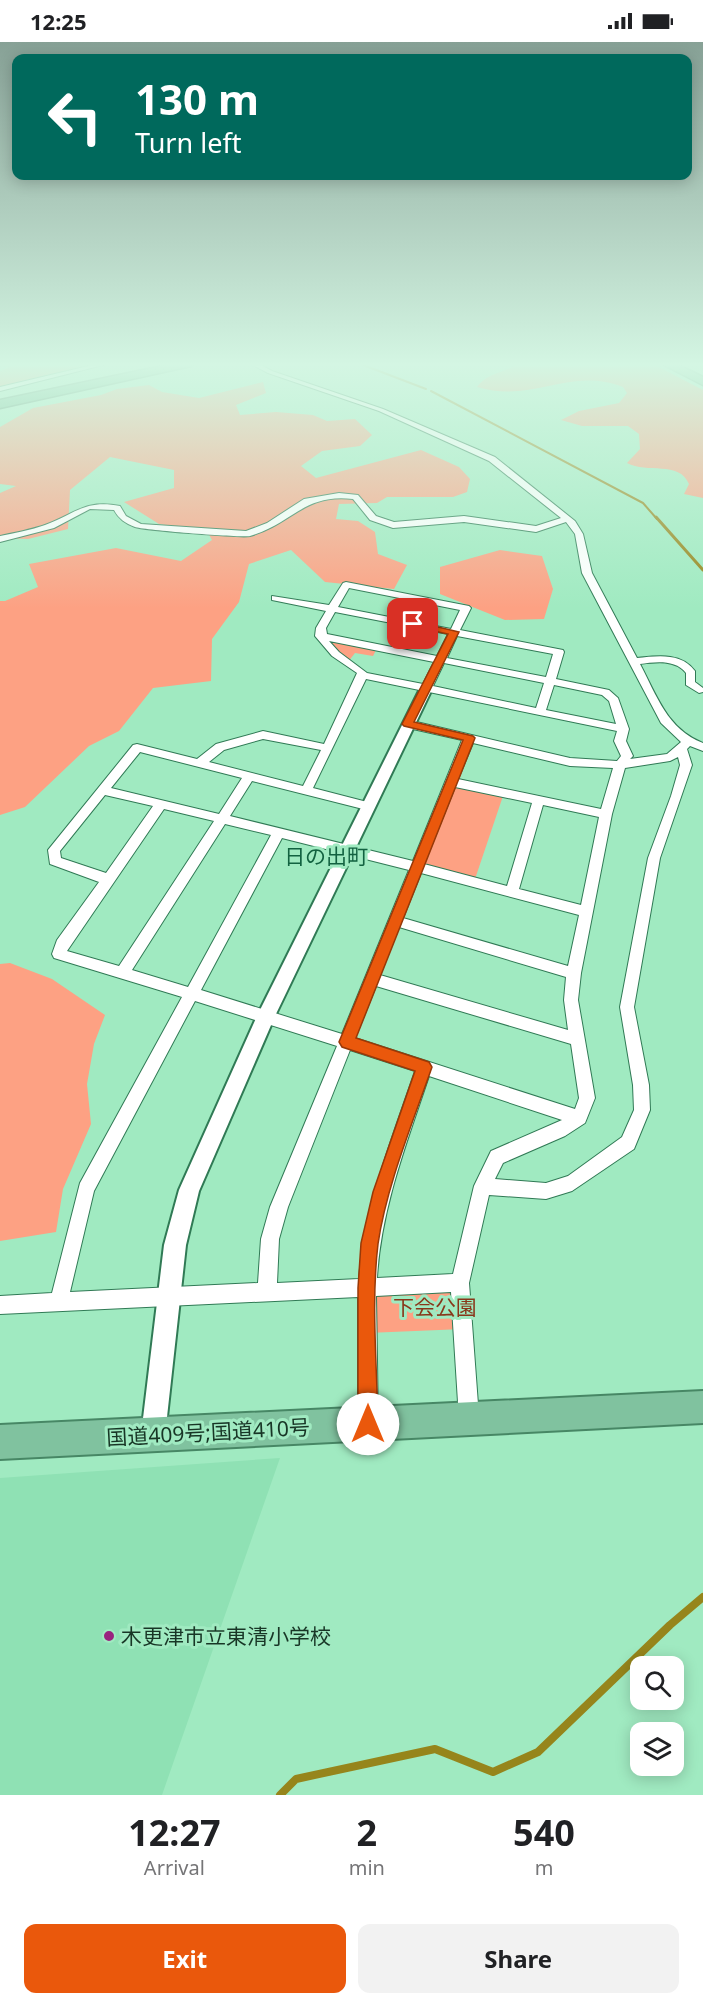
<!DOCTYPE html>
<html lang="en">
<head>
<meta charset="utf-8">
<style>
  body { margin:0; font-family:"Noto Sans","Noto Sans JP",sans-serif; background:#f2f2f2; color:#202124; height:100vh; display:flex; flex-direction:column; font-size:22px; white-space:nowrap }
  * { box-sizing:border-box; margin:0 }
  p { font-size:20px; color:#757577 }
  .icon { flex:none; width:33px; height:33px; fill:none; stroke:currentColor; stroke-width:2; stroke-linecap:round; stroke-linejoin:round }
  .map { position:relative; height:1753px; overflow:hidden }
  .panel { display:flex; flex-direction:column; background:#fff; flex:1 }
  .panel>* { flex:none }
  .banner { position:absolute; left:12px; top:12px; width:680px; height:126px; border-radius:12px; box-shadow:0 3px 15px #0003; background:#00695c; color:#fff; overflow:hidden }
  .buttons { position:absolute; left:630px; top:1614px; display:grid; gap:12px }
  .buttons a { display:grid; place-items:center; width:54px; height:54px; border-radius:12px; background:#fff; box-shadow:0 3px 15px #0003; font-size:30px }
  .pin { position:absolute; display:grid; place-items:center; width:51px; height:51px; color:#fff; margin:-26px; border-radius:12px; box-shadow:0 3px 9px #0006 }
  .me { position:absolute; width:66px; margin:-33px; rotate:0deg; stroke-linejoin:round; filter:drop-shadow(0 0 4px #0008) }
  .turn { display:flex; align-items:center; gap:21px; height:126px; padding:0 24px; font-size:27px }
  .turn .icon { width:78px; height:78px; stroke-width:2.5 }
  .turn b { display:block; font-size:42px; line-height:51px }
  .eta { display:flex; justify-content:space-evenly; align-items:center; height:102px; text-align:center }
  .eta b { font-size:36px; font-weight:700; line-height:42px }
  .button { display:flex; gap:12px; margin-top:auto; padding:12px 24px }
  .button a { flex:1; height:69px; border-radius:12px; background:#ea580c; color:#fff; font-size:24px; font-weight:700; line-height:69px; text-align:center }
  .button a+a { background:#f2f2f2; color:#202124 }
  .status { display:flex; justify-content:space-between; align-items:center; height:42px; padding:0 30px; background:#fff; direction:ltr }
  .status svg { height:16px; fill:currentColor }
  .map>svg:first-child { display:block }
  .built { fill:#8fe1b4 }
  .green { fill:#fda183 }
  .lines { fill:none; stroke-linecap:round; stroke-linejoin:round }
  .stream-far2 { stroke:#96851b; stroke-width:2 }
  .stream-far1 { stroke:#96851b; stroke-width:3 }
  .stream { stroke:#96851b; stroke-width:8 }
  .minor-casing { stroke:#307a55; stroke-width:2 }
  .tertiary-casing { stroke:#307a55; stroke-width:4 }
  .trunk-casing { stroke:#478765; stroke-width:4 }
  .motorway-casing { stroke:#478765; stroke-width:3 }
  .minor { fill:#fff; fill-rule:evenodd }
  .tertiary { fill:#fff; fill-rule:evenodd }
  .trunk { fill:#80c29f; fill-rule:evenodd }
  .motorway { fill:#60b387; fill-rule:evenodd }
  .route { fill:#ea580c; stroke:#983908; stroke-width:1.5 }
  .poi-dot { fill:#99237e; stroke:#a0eac1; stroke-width:2 }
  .labels { text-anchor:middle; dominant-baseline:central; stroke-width:6; stroke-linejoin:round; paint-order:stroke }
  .quarter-label { font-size:21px; fill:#126240; stroke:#a0eac1 }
  .near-park-label { font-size:21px; fill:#89371a; stroke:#a0eac1 }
  .near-street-label { font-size:21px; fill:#183626; stroke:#a0eac1 }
  .near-poi-label { font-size:21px; fill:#183626; stroke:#a0eac1; text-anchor:start }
</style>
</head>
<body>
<div class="status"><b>12:25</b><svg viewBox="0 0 49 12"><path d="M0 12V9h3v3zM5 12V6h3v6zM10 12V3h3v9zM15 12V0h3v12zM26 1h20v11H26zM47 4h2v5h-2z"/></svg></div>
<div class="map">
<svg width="703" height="1753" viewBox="0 0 703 1753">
  <rect width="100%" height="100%" fill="#a0eac1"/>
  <!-- built -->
  <polygon class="built" points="280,1416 162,1753 0,1753 0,1436"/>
  <!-- green -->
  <g class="green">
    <polygon points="19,321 105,321 0,349 0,329"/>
    <path d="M513 321H651L703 348V456L684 452 689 442C679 418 647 432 627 421L640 407 639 392 628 384H582L561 378 579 369 619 361 627 351 623 345C569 324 533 362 477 345 486 332 502 331 516 323Z"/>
    <polygon points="263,340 266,351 236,363 240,373 276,370 313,373 327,379 355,377 372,393 360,404 322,409 301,424 316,436 421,408 459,425 470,437 467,450 453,455 387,455 377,461 339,462 336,477 358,479 375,490 378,512 407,523 394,547 325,540 291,508 249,522 239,560 212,597 211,639 153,646 119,689 89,704 25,765 0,773 0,559 5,559 38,545 29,522 116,506 181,519 212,498 207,489 159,482 124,460 174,446 174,428 110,415 70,448 68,487 28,497 0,496 0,451 16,444 0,442 0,385 33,366 101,353 117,347 149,343 162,350 199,356"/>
    <polygon points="500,508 542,514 553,547 544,577 505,578 440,552 440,525"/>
    <polygon points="320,594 378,604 373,614 355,611 348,620"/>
    <polygon points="451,740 504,751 474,840 417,825"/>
    <polygon points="10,921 52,937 105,973 94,1002 87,1042 91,1082 63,1147 56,1190 0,1199 0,922"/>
    <polygon points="460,1241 463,1287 367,1291 367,1246"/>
  </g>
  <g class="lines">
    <!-- stream-far2 -->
    <g class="stream-far2">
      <polyline points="358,321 426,347"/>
      <polyline points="431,349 643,461 657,477"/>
    </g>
    <!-- stream-far1 -->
    <polyline class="stream-far1" points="656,475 703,528"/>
    <!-- stream -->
    <polyline class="stream" points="280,1753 296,1737 435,1707 493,1730 538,1710 670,1583 703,1555"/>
    <!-- minor casing -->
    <g class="minor-casing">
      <g id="minor">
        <polygon points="101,321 111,321 0,349 0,345"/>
        <path d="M249 321H257L272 329 383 367 495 415 575 479 583 492 592 531 637 616C657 614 681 610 695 629V640L703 646V650L699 651 686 643V631C675 617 655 620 640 622 657 654 667 687 703 701V709L690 704 687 707 692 723 660 816 634 965 649 1043 650 1068 634 1107 572 1149 546 1157 489 1153 469 1241 479 1376 476 1383 469 1386 462 1383 459 1376 451 1250 376 1254 378 1382 375 1389 368 1392 361 1389 358 1382V1255L0 1272V1254L52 1251 80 1141 182 955 54 916 52 912 57 898 99 840 50 822 48 808 133 703 137 702 197 717 216 702 263 689 324 702 357 631 332 614 315 594 316 586 326 569 272 558V554L329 563 343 541 346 540 469 564 471 566 460 588 563 608 564 610 556 637 609 648 618 656 629 687 626 699 633 714 630 717 667 712 681 700 661 681 582 531 575 492 566 480 536 490 464 480 393 486 370 478 353 457C304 451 292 482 250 494 243 496 143 488 135 485 125 481 119 477 114 468L90 467 54 486 0 500V494C15 491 31 488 45 483 75 472 85 457 120 464L126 474 141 482 246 489 267 481 304 457 339 451 358 453 376 474 394 480 464 474 536 484 561 476 489 419 379 369 268 331ZM349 546 460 568 451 587 338 565ZM335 570 448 592 437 614 327 592 326 586ZM457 594 553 612 546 635 447 616ZM329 599 434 620 423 642 367 631 339 610ZM444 621 544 641 536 666 433 644ZM366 637 617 689 614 699 621 714 617 719 570 716 408 678 404 679V685L462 698 413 819 230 774 252 739 367 768 371 767 373 764 371 761 313 746ZM554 643 602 653 609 659 616 682 546 668ZM263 697 321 708 303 744 209 720 224 708ZM473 701 570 724 613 726 601 767 458 737ZM140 710 242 736 219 772 111 746ZM678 715 680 723 671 754 648 816 620 965 633 1043 634 1068 622 1095 568 1134 546 1141 495 1137 503 1121 565 1094 585 1081 595 1056 578 958 581 931 612 772 625 726 670 719ZM455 745 532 761 507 844 424 822ZM105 753 153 764 106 831 61 816 60 809ZM543 763 599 775 581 863 519 847ZM164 767 214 779 119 924 67 909ZM225 782 271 793 188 945 132 928ZM282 796 409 828 342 992 201 948ZM421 831 579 873 568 924 403 876ZM399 885 566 935 564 958 568 988 380 933ZM376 944 571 1002 579 1056 575 1067 355 996ZM195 959 337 1004 270 1165 261 1197 258 1241 70 1250 94 1149ZM350 1008 415 1029C392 1097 364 1165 359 1237L277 1241 279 1197 288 1165ZM429 1034 562 1078 491 1109 474 1144 453 1232 377 1236C381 1166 407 1100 429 1034Z"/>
      </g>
    </g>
    <!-- tertiary casing -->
    <g class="tertiary-casing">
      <polygon id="tertiary" points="426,643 432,647 275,974 199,1149 186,1203 165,1393 162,1402 153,1405 144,1402 141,1393 164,1203 179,1148 257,974 420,647"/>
    </g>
    <!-- trunk casing -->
    <g class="trunk-casing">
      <polygon id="trunk" points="703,1349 703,1381 0,1417 0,1383"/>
    </g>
    <!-- motorway casing -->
    <g class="motorway-casing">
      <g id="motorway">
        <polygon points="176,321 197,321 191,324 0,366 0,358"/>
        <polygon points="660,321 675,321 703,335 703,343"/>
      </g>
    </g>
    <!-- minor -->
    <use href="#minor" class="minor"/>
    <!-- tertiary -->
    <use href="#tertiary" class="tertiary"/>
    <!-- trunk -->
    <use href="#trunk" class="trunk"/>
    <!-- motorway -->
    <use href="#motorway" class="motorway"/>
  </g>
  <!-- sky -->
  <linearGradient id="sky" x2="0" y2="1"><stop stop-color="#87a196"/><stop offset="0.57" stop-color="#d4f6e3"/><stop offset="1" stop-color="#d4f6e3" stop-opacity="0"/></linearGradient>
  <rect width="703" height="566" fill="url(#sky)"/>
  <!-- route -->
  <path class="route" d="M413 579 459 590 414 680 473 694 475 696 356 996 429 1020 432 1025C413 1080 386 1145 378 1202 371 1261 377 1323 378 1382L375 1389 368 1392 361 1389 358 1382V1246L361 1201 373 1150 415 1029 342 1005 339 1000 463 698 404 684 402 682 448 592 410 584V580Z"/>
  <!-- markers -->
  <circle class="poi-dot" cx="109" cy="1594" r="6"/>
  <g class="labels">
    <!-- quarter labels -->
    <g class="quarter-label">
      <text x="326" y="814">日の出町</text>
    </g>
    <!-- near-park labels -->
    <g class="near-park-label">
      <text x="435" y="1265">下会公園</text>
    </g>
    <!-- near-street labels -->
    <g class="near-street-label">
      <text transform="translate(208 1390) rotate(-3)">国道409号;国道410号</text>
    </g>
    <!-- near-poi labels -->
    <g class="near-poi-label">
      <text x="121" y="1594">木更津市立東清小学校</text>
    </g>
  </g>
</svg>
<div class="buttons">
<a><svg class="icon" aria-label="search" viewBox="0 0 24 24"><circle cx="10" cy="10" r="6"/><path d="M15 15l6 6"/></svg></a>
<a><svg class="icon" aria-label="layers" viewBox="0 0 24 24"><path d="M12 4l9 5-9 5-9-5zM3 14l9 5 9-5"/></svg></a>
</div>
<div class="pin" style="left:413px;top:582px;background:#d93025"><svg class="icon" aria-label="arrive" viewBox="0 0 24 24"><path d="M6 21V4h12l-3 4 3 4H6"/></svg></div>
<svg class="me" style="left:368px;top:1382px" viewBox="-20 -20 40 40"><circle r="19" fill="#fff"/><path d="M0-13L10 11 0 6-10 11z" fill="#ea580c"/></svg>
<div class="banner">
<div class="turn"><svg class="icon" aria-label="left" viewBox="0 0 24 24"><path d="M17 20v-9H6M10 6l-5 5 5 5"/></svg><div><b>130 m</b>Turn left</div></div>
</div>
</div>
<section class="panel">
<div class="eta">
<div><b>12:27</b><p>Arrival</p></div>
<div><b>2</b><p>min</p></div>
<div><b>540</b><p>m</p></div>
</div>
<div class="button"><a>Exit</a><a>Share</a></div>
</section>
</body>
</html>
